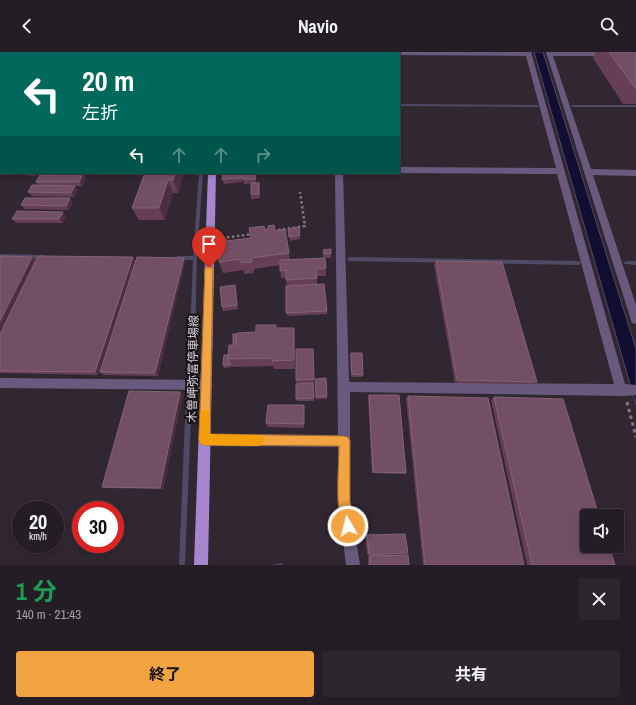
<!DOCTYPE html>
<html lang="ja">
<head>
<meta charset="utf-8">
<style>
  body { margin:0; font-family:"Archivo Narrow","Noto Sans JP",sans-serif; background:#2d262d; color:#f1f3f6; height:100vh; display:flex; flex-direction:column; font-size:15px; white-space:nowrap }
  * { box-sizing:border-box; margin:0 }
  p { font-size:13px; color:#a3a2a7 }
  .icon { flex:none; width:22px; height:22px; fill:none; stroke:currentColor; stroke-width:2; stroke-linecap:round; stroke-linejoin:round }
  .map { position:relative; height:513px; overflow:hidden }
  .side { display:flex; flex-direction:column; background:#251d25; flex:1 }
  .side>* { flex:none }
  .guide { position:absolute; left:0px; top:0px; width:400px; height:122px; box-shadow:0 2px 6px #0003,0 0 0 1px #423b42; background:#00695c; color:#fff; overflow:hidden }
  .buttons { position:absolute; left:580px; top:457px; display:grid; gap:8px }
  .buttons a { display:grid; place-items:center; width:44px; height:44px; border-radius:4px; background:#251d25; box-shadow:0 2px 6px #0003,0 0 0 1px #423b42; font-size:20px }
  .speed { position:absolute; left:12px; top:449px; display:flex; gap:8px; font-size:20px; font-weight:700; text-align:center }
  .speed>* { display:grid; place-content:center; width:52px; height:52px; border-radius:50%; background:#251d25; box-shadow:0 2px 6px #0003,0 0 0 1px #423b42; line-height:1 }
  .speed small { font-size:10px; font-weight:400 }
  .speed .limit { border:6px solid #d22; background:#fff; color:#111 }
  .pin { position:absolute; display:grid; place-items:center; width:34px; height:34px; color:#fff; margin:-41px -17px; border-radius:50% 50% 50% 0; rotate:-45deg; box-shadow:0 0 4px #0007 }
  .pin .icon { rotate:45deg }
  .me { position:absolute; width:44px; margin:-22px; rotate:352deg; stroke-linejoin:round; filter:drop-shadow(0 0 3px #0008) }
  .turn { display:flex; align-items:center; gap:14px; height:84px; padding:0 16px; font-size:18px }
  .turn .icon { width:52px; height:52px; stroke-width:2.5 }
  .turn b { display:block; font-size:28px; line-height:34px }
  .lanes { display:flex; align-items:center; height:38px; padding:0 16px; background:#0003; justify-content:center; gap:20px; direction:ltr }
  .lanes .off { opacity:.35 }
  .round { display:grid; place-items:center; flex:none; width:42px; height:42px; border-radius:4px; background:#2d262d }
  .headline { display:flex; align-items:center; justify-content:space-between; height:68px; padding:0 16px }
  h1 { font-size:24px; font-weight:700; line-height:30px; color:#1e9e55 }
  .action { display:flex; gap:8px; margin-top:auto; padding:8px 16px }
  .action a { flex:1; height:46px; border-radius:4px; background:#f3a442; color:#111; font-size:16px; font-weight:700; line-height:46px; text-align:center }
  .action a+a { background:#2d262d; color:#f1f3f6 }
  header { display:flex; justify-content:space-between; align-items:center; height:52px; padding:0 16px; background:#251d25; font-size:18px; font-weight:700 }
  .map>svg:first-child { display:block }
  .water { fill:#120e32; stroke:#4e4965 }
  .lines { fill:none; stroke-linecap:round; stroke-linejoin:round }
  .stream { fill:#4e4965; fill-rule:evenodd }
  .path-far1 { stroke:#807780; stroke-width:2.5; stroke-dasharray:2.5 2.5; stroke-linecap:butt }
  .path { stroke:#807780; stroke-width:3; stroke-dasharray:3.5 3.5; stroke-linecap:butt }
  .minor { fill:#695a7d; fill-rule:evenodd }
  .major { fill:#a687cf; fill-rule:evenodd }
  .wall { fill:#663f55 }
  .shaded-wall { fill:#4b2f41 }
  .building { fill:#724f63; stroke:#836476 }
  .route { fill:#f3a442; stroke:#9e6b2b }
  .slow { fill:#f59e0b }
  .labels { text-anchor:middle; dominant-baseline:central; stroke-width:4; stroke-linejoin:round; paint-order:stroke }
  .street-label { font-size:12px; fill:#dbd4db; stroke:#161216 }
</style>
</head>
<body>
<header><svg class="icon" aria-label="back" viewBox="0 0 24 24"><path d="M15 5l-7 7 7 7"/></svg>Navio<svg class="icon" aria-label="search" viewBox="0 0 24 24"><circle cx="10" cy="10" r="6"/><path d="M15 15l6 6"/></svg></header>
<div class="map">
<svg width="636" height="513" viewBox="0 0 636 513">
  <rect width="100%" height="100%" fill="#312731"/>
  <!-- water -->
  <polygon class="water" points="534,0 543,0 636,297 636,353"/>
  <g class="lines">
    <!-- stream -->
    <g class="stream">
      <rect x="0" y="48" width="1" height="2"/>
      <polygon points="399,52 538,53 540,54 538,55 399,54"/>
      <polygon points="572,53 636,53 636,55 573,55 571,54"/>
      <polygon points="199,121 203,121 197,206 194,326 193,328 191,329 189,328 188,326 193,208 177,208 175,206 177,204 193,204"/>
      <polygon points="0,202 45,203 47,205 45,207 0,206"/>
      <polygon points="349,205 579,209 581,211 579,213 349,209 347,207"/>
      <polygon points="626,209 636,209 636,213 624,212 624,211"/>
      <polygon points="189,337 191,338 192,340 185,513 179,513 186,340 187,338"/>
    </g>
    <!-- path-far1 -->
    <g class="path-far1">
      <polyline points="273,179 305,174 300,140"/>
      <polyline points="222,186 253,182"/>
    </g>
    <!-- path -->
    <polyline class="path" points="627,350 636,385"/>
    <!-- minor -->
    <g class="minor">
      <polygon points="205,0 268,0 267,1"/>
      <polygon points="329,0 531,0 625,332 636,333 636,343 621,344 350,340 350,449 360,513 346,513 338,449 338,395 204,394 200,392 198,388 200,384 204,382 338,383 335,121 343,121 349,330 614,332 557,122 399,121 399,115 556,116 526,4 399,3 399,1"/>
      <polygon points="546,0 608,0 611,2 608,4 553,4 591,117 636,118 636,124 593,123 636,253 636,272 632,271 631,268"/>
      <polygon points="0,30 1,30 0,35"/>
      <rect x="0" y="111" width="1" height="6"/>
      <polygon points="0,326 206,328 210,329 212,333 210,337 206,338 0,336"/>
    </g>
    <!-- major -->
    <polygon class="major" points="208,121 216,121 208,513 194,513"/>
  </g>
  <!-- wall -->
  <g class="wall">
    <polygon points="596,0 636,0 636,52 623,52 593,6"/>
    <polygon points="7,121 18,121 17,123 9,123"/>
    <polygon points="23,121 36,121 35,124 25,123"/>
    <polygon points="59,121 84,121 85,124 84,126 85,128 82,134 75,134 78,138 74,145 32,144 28,140 39,133 36,130 57,123"/>
    <polygon points="145,121 182,121 183,123 178,141 173,141 165,168 139,168 132,156"/>
    <polygon points="243,121 242,130 224,132 222,127"/>
    <polygon points="243,121 256,121 256,131 244,132 243,127"/>
    <rect x="275" y="121" width="5" height="2"/>
    <polygon points="259,131 260,146 251,147 251,142"/>
    <polygon points="73,150 69,158 25,157 21,153"/>
    <polygon points="66,164 63,171 16,171 12,167"/>
    <polygon points="288,177 300,183 300,187 290,189"/>
    <polygon points="265,178 275,179 289,201 290,208 326,216 326,224 317,224 317,232 327,259 327,262 287,264 287,234 286,226 281,226 280,213 254,217 254,221 244,222 243,218 223,221 219,210 226,186 227,189 251,186"/>
    <polygon points="323,198 331,202 331,206 323,206"/>
    <polygon points="184,206 185,210 158,324 104,323 100,320"/>
    <polygon points="135,209 98,323 0,321 0,282"/>
    <polygon points="436,209 537,330 533,332 455,331 434,213"/>
    <polygon points="235,233 236,237 238,257 223,259 222,255"/>
    <polygon points="277,276 295,285 295,317 274,317 273,314 232,315 232,314 231,315 224,316 223,313 233,293 233,292 256,280"/>
    <polygon points="313,297 314,349 297,349 296,328"/>
    <polygon points="351,301 363,323 362,325 351,325 350,304"/>
    <polygon points="315,327 327,344 327,347 316,347"/>
    <polygon points="183,342 163,437 106,436 102,435"/>
    <polygon points="369,343 406,421 404,422 372,421 368,345"/>
    <polygon points="408,344 524,513 423,513 406,347"/>
    <polygon points="494,345 615,513 527,513 491,348"/>
    <polygon points="304,358 304,376 268,375 266,371"/>
    <polygon points="405,482 369,503 367,502 365,483"/>
    <polygon points="404,502 408,503 409,513 368,513 368,504"/>
    <polygon points="283,511 283,513 272,513"/>
  </g>
  <!-- shaded-wall -->
  <g class="shaded-wall">
    <polygon points="44,0 54,0 55,1 43,1"/>
    <polygon points="81,121 84,121 85,124 84,126 85,128 82,134 79,130"/>
    <polygon points="175,121 182,121 183,123 178,141 173,128"/>
    <polygon points="242,121 243,121 242,130"/>
    <polygon points="168,128 173,141 165,168 159,156"/>
    <polygon points="75,134 78,138 74,145 71,141"/>
    <polygon points="70,146 73,150 69,158 66,154"/>
    <polygon points="63,160 66,164 63,171 59,167"/>
    <polygon points="32,205 36,209 0,282 0,269"/>
    <polygon points="133,205 135,209 98,323 95,320"/>
    <polygon points="184,206 185,210 158,324 155,321"/>
    <polygon points="235,233 236,237 238,257 237,253"/>
    <polygon points="294,276 295,285 295,317 294,308"/>
    <polygon points="180,340 183,342 163,437 160,436"/>
  </g>
  <!-- building -->
  <g class="building">
    <polygon points="21,0 44,0 43,1 20,1"/>
    <polygon points="195,0 203,0 202,1 195,1"/>
    <rect x="203" y="0" width="15" height="1"/>
    <polygon points="609,0 636,0 636,36 635,36"/>
    <polygon points="59,121 81,121 80,124 82,124 79,130 36,130 40,123 57,123"/>
    <polygon points="145,121 175,121 173,128 168,128 159,156 132,156"/>
    <polygon points="223,121 242,121 242,126 222,127"/>
    <rect x="243" y="121" width="12" height="6"/>
    <rect x="251" y="131" width="8" height="11"/>
    <polygon points="32,133 75,134 71,141 28,140"/>
    <polygon points="25,146 70,146 66,154 21,153"/>
    <polygon points="17,159 63,160 59,167 12,167"/>
    <polygon points="274,173 275,179 285,177 289,201 251,206 252,210 241,211 241,207 219,210 218,188 226,186 226,189 251,186 249,176 264,174 265,178 268,177 268,174"/>
    <polygon points="299,175 300,183 289,185 288,177"/>
    <polygon points="331,197 331,202 324,202 323,198"/>
    <polygon points="0,204 32,205 0,269"/>
    <polygon points="38,204 133,205 95,320 0,319 0,282"/>
    <polygon points="137,205 184,206 155,321 100,320"/>
    <polygon points="325,206 326,216 316,217 317,226 286,228 286,218 280,219 280,208"/>
    <polygon points="436,209 502,210 537,330 457,328"/>
    <polygon points="324,232 327,259 286,261 286,234"/>
    <polygon points="235,233 237,253 222,255 220,235"/>
    <polygon points="256,273 276,273 276,276 294,276 294,308 272,309 272,306 228,307 229,293 236,293 237,281 256,280"/>
    <rect x="233" y="282" width="3" height="10"/>
    <polygon points="296,297 313,297 314,327 296,328"/>
    <polygon points="351,301 362,301 363,323 352,322"/>
    <polygon points="224,303 229,303 228,307 230,311 230,313 223,313"/>
    <polygon points="326,326 327,344 316,345 315,327"/>
    <polygon points="313,331 314,346 296,347 296,332"/>
    <polygon points="129,339 180,340 160,436 102,435"/>
    <polygon points="369,343 399,343 406,421 373,420"/>
    <polygon points="408,344 488,346 524,513 425,513"/>
    <polygon points="494,345 563,347 599,464 587,464 587,494 609,494 615,513 532,513"/>
    <polygon points="268,353 304,353 304,372 266,371"/>
    <polygon points="405,482 408,501 369,503 367,483"/>
    <polygon points="408,503 409,513 370,513 370,504"/>
  </g>
  <!-- route -->
  <path class="route" d="M209 213 213 216 210 382 344 384 348 385 350 389V449L354 474 352 479 348 480 344 479C334 456 339 419 339 394L204 393 201 392 199 388 205 216Z"/>
  <!-- slow -->
  <polygon class="slow" points="205,357 209,359 210,382 259,383 262,384 264,388 262,392 259,394 204,393 201,392 199,388 200,363 201,359"/>
  <g class="labels">
    <!-- street labels -->
    <g class="street-label">
      <text transform="translate(193 317) rotate(-89)">木曽岬弥富停車場線</text>
    </g>
  </g>
</svg>
<div class="buttons">
<a><svg class="icon" aria-label="sound" viewBox="0 0 24 24"><path d="M4 9h4l5-4v14l-5-4H4zM17 9q2 3 0 6"/></svg></a>
</div>
<div class="speed"><div>20<small>km/h</small></div><div class="limit">30</div></div>
<div class="pin" style="left:209px;top:216px;background:#d93025"><svg class="icon" aria-label="arrive" viewBox="0 0 24 24"><path d="M6 21V4h12l-3 4 3 4H6"/></svg></div>
<svg class="me" style="left:348px;top:474px" viewBox="-20 -20 40 40"><circle r="17" fill="#f3a442" stroke="#fff" stroke-width="3"/><path d="M0-11L8 9 0 5-8 9z" fill="#fff"/></svg>
<div class="guide">
<div class="turn"><svg class="icon" aria-label="left" viewBox="0 0 24 24"><path d="M17 20v-9H6M10 6l-5 5 5 5"/></svg><div><b>20 m</b>左折</div></div>
<div class="lanes"><svg class="icon" aria-label="left" viewBox="0 0 24 24"><path d="M17 20v-9H6M10 6l-5 5 5 5"/></svg><svg class="icon off" aria-label="ahead" viewBox="0 0 24 24"><path d="M12 20V5M6 11l6-6 6 6"/></svg><svg class="icon off" aria-label="ahead" viewBox="0 0 24 24"><path d="M12 20V5M6 11l6-6 6 6"/></svg><svg class="icon off" aria-label="right" viewBox="0 0 24 24"><path d="M7 20v-9h11M14 6l5 5-5 5"/></svg></div>
</div>
</div>
<section class="side">
<div class="headline"><div><h1>1 分</h1><p>140 m · 21:43</p></div><a class="round"><svg class="icon" aria-label="close" viewBox="0 0 24 24"><path d="M6 6l12 12M18 6L6 18"/></svg></a></div>
<div class="action"><a>終了</a><a>共有</a></div>
</section>
</body>
</html>
